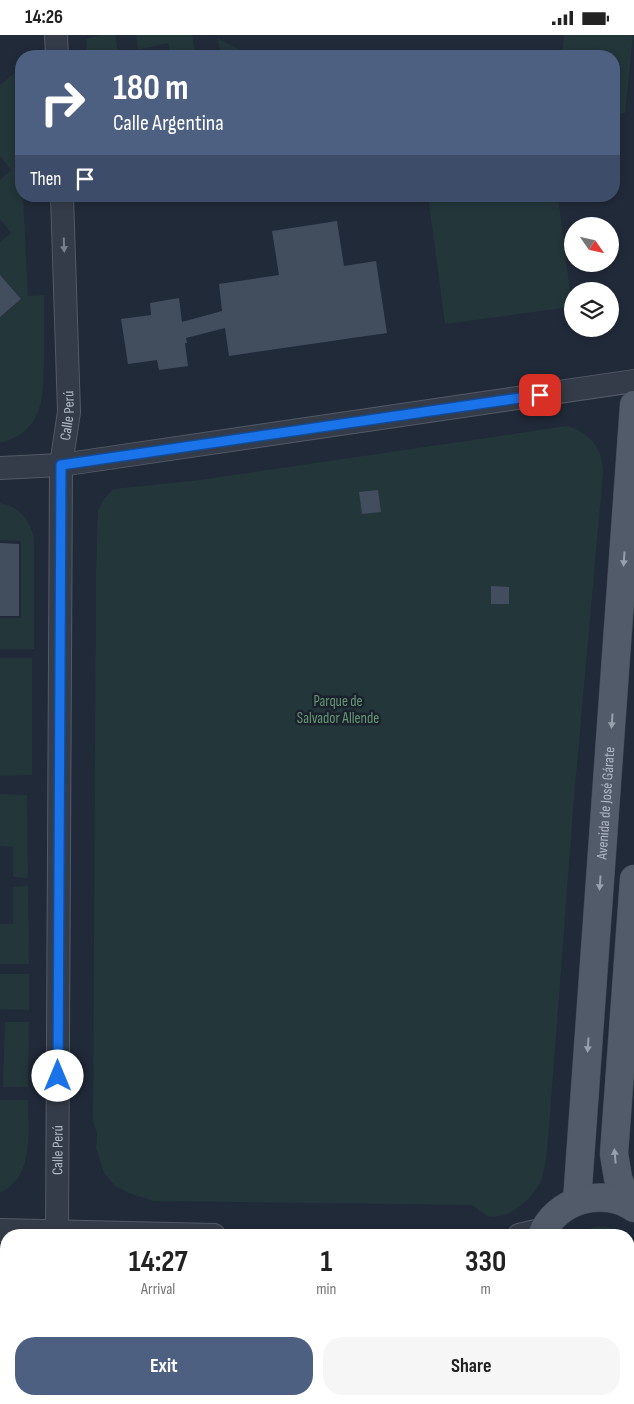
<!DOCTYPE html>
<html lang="en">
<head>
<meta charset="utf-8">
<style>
  body { margin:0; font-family:"Sofia Sans Condensed",sans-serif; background:#f6f6f6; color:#222; height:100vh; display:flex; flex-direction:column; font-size:19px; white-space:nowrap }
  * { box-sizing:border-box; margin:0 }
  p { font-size:16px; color:#767676 }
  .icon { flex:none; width:28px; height:28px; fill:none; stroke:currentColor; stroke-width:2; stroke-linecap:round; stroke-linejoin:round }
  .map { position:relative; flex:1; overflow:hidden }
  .details { position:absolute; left:0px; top:1194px; width:635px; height:176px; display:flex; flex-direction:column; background:#fff; border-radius:20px 20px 0 0; box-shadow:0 2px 8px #0003 }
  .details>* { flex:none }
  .banner { position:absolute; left:15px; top:15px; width:605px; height:152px; border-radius:20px; box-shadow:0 2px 8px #0003; background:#4d6082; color:#fff; overflow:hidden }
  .needle { width:32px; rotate:124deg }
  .fabs { position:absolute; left:564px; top:182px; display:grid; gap:10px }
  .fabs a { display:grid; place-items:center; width:55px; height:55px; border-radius:50%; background:#fff; box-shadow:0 2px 8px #0003; font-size:25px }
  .pin { position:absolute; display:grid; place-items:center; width:42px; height:42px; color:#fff; margin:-21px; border-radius:10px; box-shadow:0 2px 8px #0006 }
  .me { position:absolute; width:55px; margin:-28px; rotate:0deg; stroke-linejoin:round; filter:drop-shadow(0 0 4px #0008) }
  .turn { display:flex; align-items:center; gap:18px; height:105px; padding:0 15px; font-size:22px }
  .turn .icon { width:65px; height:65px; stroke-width:2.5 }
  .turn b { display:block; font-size:35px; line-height:42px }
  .then { display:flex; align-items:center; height:48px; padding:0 15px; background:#0003; gap:10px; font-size:19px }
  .eta { display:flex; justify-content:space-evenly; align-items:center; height:85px; text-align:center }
  .eta b { font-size:30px; font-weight:700; line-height:35px }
  .primary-button { display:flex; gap:10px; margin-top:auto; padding:10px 15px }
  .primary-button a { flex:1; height:58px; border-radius:20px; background:#4d6082; color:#fff; font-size:20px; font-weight:700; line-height:58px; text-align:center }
  .primary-button a+a { background:#f6f6f6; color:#222 }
  .status { display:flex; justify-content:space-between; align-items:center; height:35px; padding:0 25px; background:#fff; direction:ltr }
  .status svg { height:14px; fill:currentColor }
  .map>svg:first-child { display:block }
  .green { fill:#23363a }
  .building { fill:#424d5e }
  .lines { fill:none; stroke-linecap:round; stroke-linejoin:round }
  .minor-casing { stroke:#525a67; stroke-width:24 }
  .major-casing { stroke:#3e4652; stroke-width:29 }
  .minor { stroke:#353c49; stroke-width:22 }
  .major { stroke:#525b69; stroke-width:28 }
  .oneway { fill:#78808d }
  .oneway2 { fill:#98a0ae }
  .route-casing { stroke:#114b97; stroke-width:12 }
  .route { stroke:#1a73e8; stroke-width:9 }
  .labels { text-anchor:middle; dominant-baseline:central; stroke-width:5; stroke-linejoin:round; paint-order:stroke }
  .street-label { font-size:15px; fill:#afb7c5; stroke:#1a222e }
  .park-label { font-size:15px; fill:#679673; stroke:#1a222e }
</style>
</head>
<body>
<div class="status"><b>14:26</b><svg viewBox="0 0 49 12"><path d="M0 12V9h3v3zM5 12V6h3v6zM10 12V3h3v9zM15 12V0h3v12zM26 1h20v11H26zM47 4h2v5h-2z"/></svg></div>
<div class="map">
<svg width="634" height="1369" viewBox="0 0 634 1369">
  <rect width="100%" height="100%" fill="#212a39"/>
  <!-- green -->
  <g class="green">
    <polygon points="101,0 115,0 118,18 105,21 87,21 86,4"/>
    <polygon points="136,0 192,0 196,21 171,21 168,8 138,15"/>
    <polygon points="564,0 633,0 625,78 614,80 614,21 562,21"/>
    <polygon points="217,3 252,21 222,21"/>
    <path d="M17 36 21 161H23L28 261 44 260C44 281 44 301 44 322 43 360 46 396 0 408V272L6 277 21 264 8 249 1 255 0 253V207L11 198 0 184V145L11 135 0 121V50Z"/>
    <polygon points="428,161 558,161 572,272 445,289"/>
    <path d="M567 391C590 397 604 415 603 438L574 763 549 1092C547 1109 547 1127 542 1143 536 1161 510 1186 488 1181 483 1179 477 1173 472 1170L153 1166 129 1158 115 1151 104 1138 96 1113 97 1098 93 1086 96 538 98 475 104 464 113 454 200 445Z"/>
    <path d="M0 468C20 473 29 483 34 503V614H0V583H21V506L0 505Z"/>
    <polygon points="0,623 32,623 32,740 0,741"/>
    <polygon points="0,759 27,760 28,843 13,842 13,812 0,811"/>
    <polygon points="28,851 29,929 0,929 0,889 13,889 13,852"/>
    <polygon points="0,939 29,939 29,975 0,974"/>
    <polygon points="5,987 29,987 28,1052 3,1052"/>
    <path d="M0 1065H28C28 1097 35 1142 0 1158Z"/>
    <path d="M605 1191 616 1195 623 1200H577C585 1193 594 1192 605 1191Z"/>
    <polygon points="0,1235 6,1239 6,1278 2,1278 0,1326"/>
    <polygon points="90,1364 540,1364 539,1369 89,1369"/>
  </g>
  <!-- building -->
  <g class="building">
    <polygon points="337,186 344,231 376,226 387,298 229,321 225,293 186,303 187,308 185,308 188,331 159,335 157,325 128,329 121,284 151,280 150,268 179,263 182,287 222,276 219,249 279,240 272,196"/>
    <polygon points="0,240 21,264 0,282"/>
    <polygon points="378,455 381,477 362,479 359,457"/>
    <polygon points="0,508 19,509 19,581 0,581"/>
    <polygon points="491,551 509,552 509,569 491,569"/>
  </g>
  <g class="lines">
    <!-- minor casing -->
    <g class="minor-casing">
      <g id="minor">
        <polyline points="56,0 57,21"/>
        <polyline points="0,433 61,430 634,346"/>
        <polyline points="0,1195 214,1200"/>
        <path id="s1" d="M57 1200 61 430 69 377 62 161"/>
        <polyline points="519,1200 544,1194"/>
        <polyline points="52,1369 53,1364"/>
      </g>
    </g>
    <!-- major casing -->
    <g class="major-casing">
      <g id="major">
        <path id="s2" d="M577 1166 634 370"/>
        <polyline points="627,1168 618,1143 614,1119 634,844"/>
        <path d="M542 1200C555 1165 604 1151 634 1173"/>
        <polyline points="629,1279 634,1275"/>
        <polyline points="565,1369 565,1364"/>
        <polyline points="596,1369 597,1364"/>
      </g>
    </g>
    <!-- minor -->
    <use href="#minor" class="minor"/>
    <!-- major -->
    <use href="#major" class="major"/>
  </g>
  <!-- one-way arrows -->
  <defs><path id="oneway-solid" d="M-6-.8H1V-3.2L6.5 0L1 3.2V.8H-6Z" transform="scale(1.25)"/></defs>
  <use class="oneway" href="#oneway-solid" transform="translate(64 210) rotate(88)"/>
  <g class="oneway2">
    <use href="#oneway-solid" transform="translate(624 524) rotate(94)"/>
    <use href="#oneway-solid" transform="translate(612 686) rotate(94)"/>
    <use href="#oneway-solid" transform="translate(600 848) rotate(94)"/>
    <use href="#oneway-solid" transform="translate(588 1010) rotate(94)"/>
    <use href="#oneway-solid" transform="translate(615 1121) rotate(-95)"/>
  </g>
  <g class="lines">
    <!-- route casing -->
    <g class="route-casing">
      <polyline id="route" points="58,1041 61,430 540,360"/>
    </g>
    <!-- route -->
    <use href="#route" class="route"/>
  </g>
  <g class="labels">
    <!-- street labels -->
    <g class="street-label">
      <text stroke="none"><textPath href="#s1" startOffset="820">Calle Perú</textPath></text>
      <text stroke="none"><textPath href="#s2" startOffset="399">Avenida de José Gárate</textPath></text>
      <text stroke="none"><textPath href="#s1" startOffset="85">Calle Perú</textPath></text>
    </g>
    <!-- park labels -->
    <g class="park-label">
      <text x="338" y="666">Parque de<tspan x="338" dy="17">Salvador Allende</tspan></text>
    </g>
  </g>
</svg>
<div class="fabs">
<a><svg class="needle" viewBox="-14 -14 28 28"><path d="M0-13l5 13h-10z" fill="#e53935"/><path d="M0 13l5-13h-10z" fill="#767676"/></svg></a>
<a><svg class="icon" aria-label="layers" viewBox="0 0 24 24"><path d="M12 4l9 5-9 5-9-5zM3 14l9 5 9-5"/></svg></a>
</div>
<div class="pin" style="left:540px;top:360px;background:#d93025"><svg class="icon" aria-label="arrive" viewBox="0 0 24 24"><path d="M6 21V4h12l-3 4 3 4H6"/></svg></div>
<svg class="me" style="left:58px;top:1041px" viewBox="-20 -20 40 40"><circle r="19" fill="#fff"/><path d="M0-13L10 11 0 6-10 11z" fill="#1a73e8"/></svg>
<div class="banner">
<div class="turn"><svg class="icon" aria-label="right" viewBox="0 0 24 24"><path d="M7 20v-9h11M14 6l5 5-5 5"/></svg><div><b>180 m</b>Calle Argentina</div></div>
<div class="then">Then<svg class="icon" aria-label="arrive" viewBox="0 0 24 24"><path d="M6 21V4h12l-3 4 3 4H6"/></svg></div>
</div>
<section class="details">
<div class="eta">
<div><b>14:27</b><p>Arrival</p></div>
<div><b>1</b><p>min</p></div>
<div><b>330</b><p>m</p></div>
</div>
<div class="primary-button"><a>Exit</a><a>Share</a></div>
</section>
</div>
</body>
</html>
